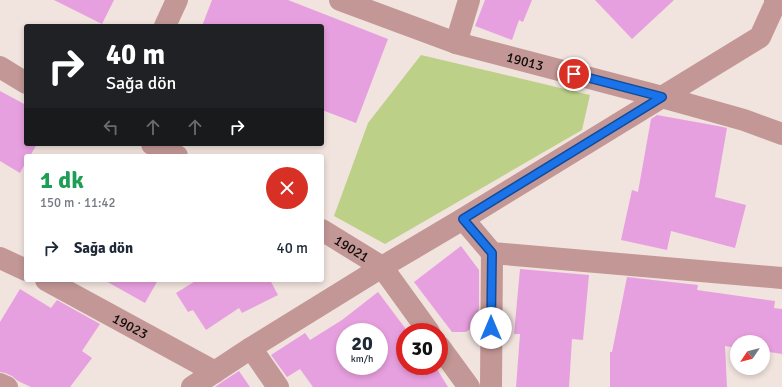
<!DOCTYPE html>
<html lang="tr">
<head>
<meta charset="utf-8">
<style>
  body { margin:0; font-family:Signika,sans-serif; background:#f2f2f3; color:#1f2937; height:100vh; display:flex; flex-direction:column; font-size:15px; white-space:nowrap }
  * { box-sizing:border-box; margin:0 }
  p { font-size:13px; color:#747a83 }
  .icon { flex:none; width:22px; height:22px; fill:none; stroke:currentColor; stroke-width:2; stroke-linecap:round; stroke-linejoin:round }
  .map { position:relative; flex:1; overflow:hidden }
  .sheet { position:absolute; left:24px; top:154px; width:300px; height:128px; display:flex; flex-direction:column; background:#fff; border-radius:4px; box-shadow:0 2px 6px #0003 }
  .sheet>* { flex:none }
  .top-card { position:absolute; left:24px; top:24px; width:300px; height:122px; border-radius:4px; box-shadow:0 2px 6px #0003; background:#202124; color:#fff; overflow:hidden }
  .needle { width:26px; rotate:235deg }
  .buttons { position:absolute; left:730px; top:335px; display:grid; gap:8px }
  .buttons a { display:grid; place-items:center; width:40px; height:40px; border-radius:50%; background:#fff; box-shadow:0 2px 6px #0003; font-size:20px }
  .speed { position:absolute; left:336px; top:323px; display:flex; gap:8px; font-size:20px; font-weight:700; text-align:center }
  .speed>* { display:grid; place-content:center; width:52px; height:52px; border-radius:50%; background:#fff; box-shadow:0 2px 6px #0003; line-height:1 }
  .speed small { font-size:10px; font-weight:400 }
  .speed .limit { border:6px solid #d22; background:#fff; color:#111 }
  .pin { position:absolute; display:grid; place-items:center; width:34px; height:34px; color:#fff; margin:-17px; border:2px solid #fff; border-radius:50%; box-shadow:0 1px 4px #0007 }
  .me { position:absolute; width:44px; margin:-22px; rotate:0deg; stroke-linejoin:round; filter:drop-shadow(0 0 3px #0008) }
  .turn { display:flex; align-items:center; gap:14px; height:84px; padding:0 16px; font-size:18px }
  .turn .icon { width:52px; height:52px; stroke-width:2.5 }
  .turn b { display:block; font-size:28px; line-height:34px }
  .lanes { display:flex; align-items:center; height:38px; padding:0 16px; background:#0003; justify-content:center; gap:20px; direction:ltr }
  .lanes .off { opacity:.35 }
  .round { display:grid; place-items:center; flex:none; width:42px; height:42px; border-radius:21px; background:#f2f2f3 }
  .summary { display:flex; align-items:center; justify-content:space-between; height:68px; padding:0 16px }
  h1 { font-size:24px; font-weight:800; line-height:30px; color:#1e9e55 }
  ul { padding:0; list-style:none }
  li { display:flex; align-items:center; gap:12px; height:52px; padding:0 16px }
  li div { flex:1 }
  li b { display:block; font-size:15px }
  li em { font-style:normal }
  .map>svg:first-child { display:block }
  .green { fill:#bcd187 }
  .building { fill:#e7a0df; fill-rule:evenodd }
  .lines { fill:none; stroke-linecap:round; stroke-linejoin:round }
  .minor { stroke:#c29796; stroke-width:22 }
  .route-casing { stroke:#114b97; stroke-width:10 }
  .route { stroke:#1a73e8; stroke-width:7 }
  .labels { text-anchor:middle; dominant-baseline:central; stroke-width:3; stroke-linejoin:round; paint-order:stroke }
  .street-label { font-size:14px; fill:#120e0c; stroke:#f1e3de }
</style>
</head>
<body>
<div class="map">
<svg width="782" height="387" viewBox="0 0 782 387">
  <rect width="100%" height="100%" fill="#f1e3de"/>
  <!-- green -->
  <polygon class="green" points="421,55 590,95 582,130 385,244 334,216 368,123"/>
  <!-- building -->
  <g class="building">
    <polygon points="54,0 114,0 102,24"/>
    <polygon points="212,0 288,0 388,39 356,123 322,110 322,26 202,26"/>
    <polygon points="485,0 532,0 523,22 519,20 512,40 475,26"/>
    <polygon points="595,0 674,0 632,39"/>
    <polygon points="0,91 26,105 26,144 37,144 30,156 26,156 26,162 20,173 0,161"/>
    <polygon points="657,115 718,126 727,128 715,197 746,205 735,248 671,231 667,250 621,240 632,190 638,192 651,119"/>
    <polygon points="461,246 479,270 479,307 477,324 466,332 452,332 414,282"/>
    <polygon points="520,269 589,275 583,340 572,339 569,387 516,387 520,334 514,334"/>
    <polygon points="627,277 698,285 697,290 775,301 774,308 782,309 782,354 763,351 763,342 737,342 737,348 725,346 727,387 610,387 610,352 612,352"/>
    <polygon points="104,280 158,280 145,303"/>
    <polygon points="197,280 270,280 278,295 242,313 239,308 206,330 193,310 188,312 176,293"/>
    <polygon points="20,289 51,308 57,300 100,324 82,351 92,358 70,387 31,387 18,381 12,376 5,373 0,372 0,322"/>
    <path d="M378 292 405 328V366H435L448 387H313L300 369 287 377 271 355 305 333 310 340 342 320ZM345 332H379V366H345Z"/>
    <polygon points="239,371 250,387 215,387 222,382"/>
  </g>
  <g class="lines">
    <!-- minor -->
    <g class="minor">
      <path id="s1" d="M340 0 456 43 662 97 744 120 782 134"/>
      <polyline points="165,26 177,0"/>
      <polyline points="456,43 469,0"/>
      <polyline points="0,67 26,83"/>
      <polyline points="152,144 177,156"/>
      <polyline points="463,219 492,253 782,278"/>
      <path id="s2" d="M322 230 382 267 429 332"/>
      <polyline points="0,258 26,270"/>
      <path id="s3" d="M46 280 215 372"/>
      <polyline points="439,346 469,387"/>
      <polyline points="251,348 278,387"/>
      <polyline points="0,384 7,387"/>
      <polyline points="192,387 251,348 382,267 463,219 760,37 776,2 775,0"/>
      <polyline points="491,387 492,253"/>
    </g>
  </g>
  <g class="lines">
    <!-- route casing -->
    <g class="route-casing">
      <polyline id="route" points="491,328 492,253 463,219 662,97 574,74"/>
    </g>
    <!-- route -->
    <use href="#route" class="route"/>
  </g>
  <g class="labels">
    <!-- street labels -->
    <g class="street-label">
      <text stroke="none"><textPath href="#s1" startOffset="195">19013</textPath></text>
      <text stroke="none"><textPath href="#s2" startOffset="35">19021</textPath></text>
      <text stroke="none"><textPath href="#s3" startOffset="96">19023</textPath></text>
    </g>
  </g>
</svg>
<div class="buttons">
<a><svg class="needle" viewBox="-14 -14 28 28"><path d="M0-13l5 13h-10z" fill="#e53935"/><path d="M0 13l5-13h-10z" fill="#747a83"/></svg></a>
</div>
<div class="speed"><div>20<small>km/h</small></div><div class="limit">30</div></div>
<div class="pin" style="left:574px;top:74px;background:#d93025"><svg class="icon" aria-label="arrive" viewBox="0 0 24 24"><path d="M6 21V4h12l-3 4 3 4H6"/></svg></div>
<svg class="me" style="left:491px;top:328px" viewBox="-20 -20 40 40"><circle r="19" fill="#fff"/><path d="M0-13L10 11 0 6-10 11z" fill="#1a73e8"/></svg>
<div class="top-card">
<div class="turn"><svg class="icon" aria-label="right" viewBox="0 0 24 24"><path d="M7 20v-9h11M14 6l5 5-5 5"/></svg><div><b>40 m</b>Sağa dön</div></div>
<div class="lanes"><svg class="icon off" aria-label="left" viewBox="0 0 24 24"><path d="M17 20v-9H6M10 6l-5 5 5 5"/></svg><svg class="icon off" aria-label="ahead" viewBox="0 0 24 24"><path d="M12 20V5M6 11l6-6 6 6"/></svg><svg class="icon off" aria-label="ahead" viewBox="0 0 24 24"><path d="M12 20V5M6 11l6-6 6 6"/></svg><svg class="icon" aria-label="right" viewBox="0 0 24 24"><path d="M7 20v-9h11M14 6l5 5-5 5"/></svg></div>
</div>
<section class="sheet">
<div class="summary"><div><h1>1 dk</h1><p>150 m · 11:42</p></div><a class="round" style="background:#d93025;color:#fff"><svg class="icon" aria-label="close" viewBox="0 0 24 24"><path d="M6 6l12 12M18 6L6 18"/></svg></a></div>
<ul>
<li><svg class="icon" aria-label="right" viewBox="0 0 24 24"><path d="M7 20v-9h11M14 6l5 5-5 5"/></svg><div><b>Sağa dön</b></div><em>40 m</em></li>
</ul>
</section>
</div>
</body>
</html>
